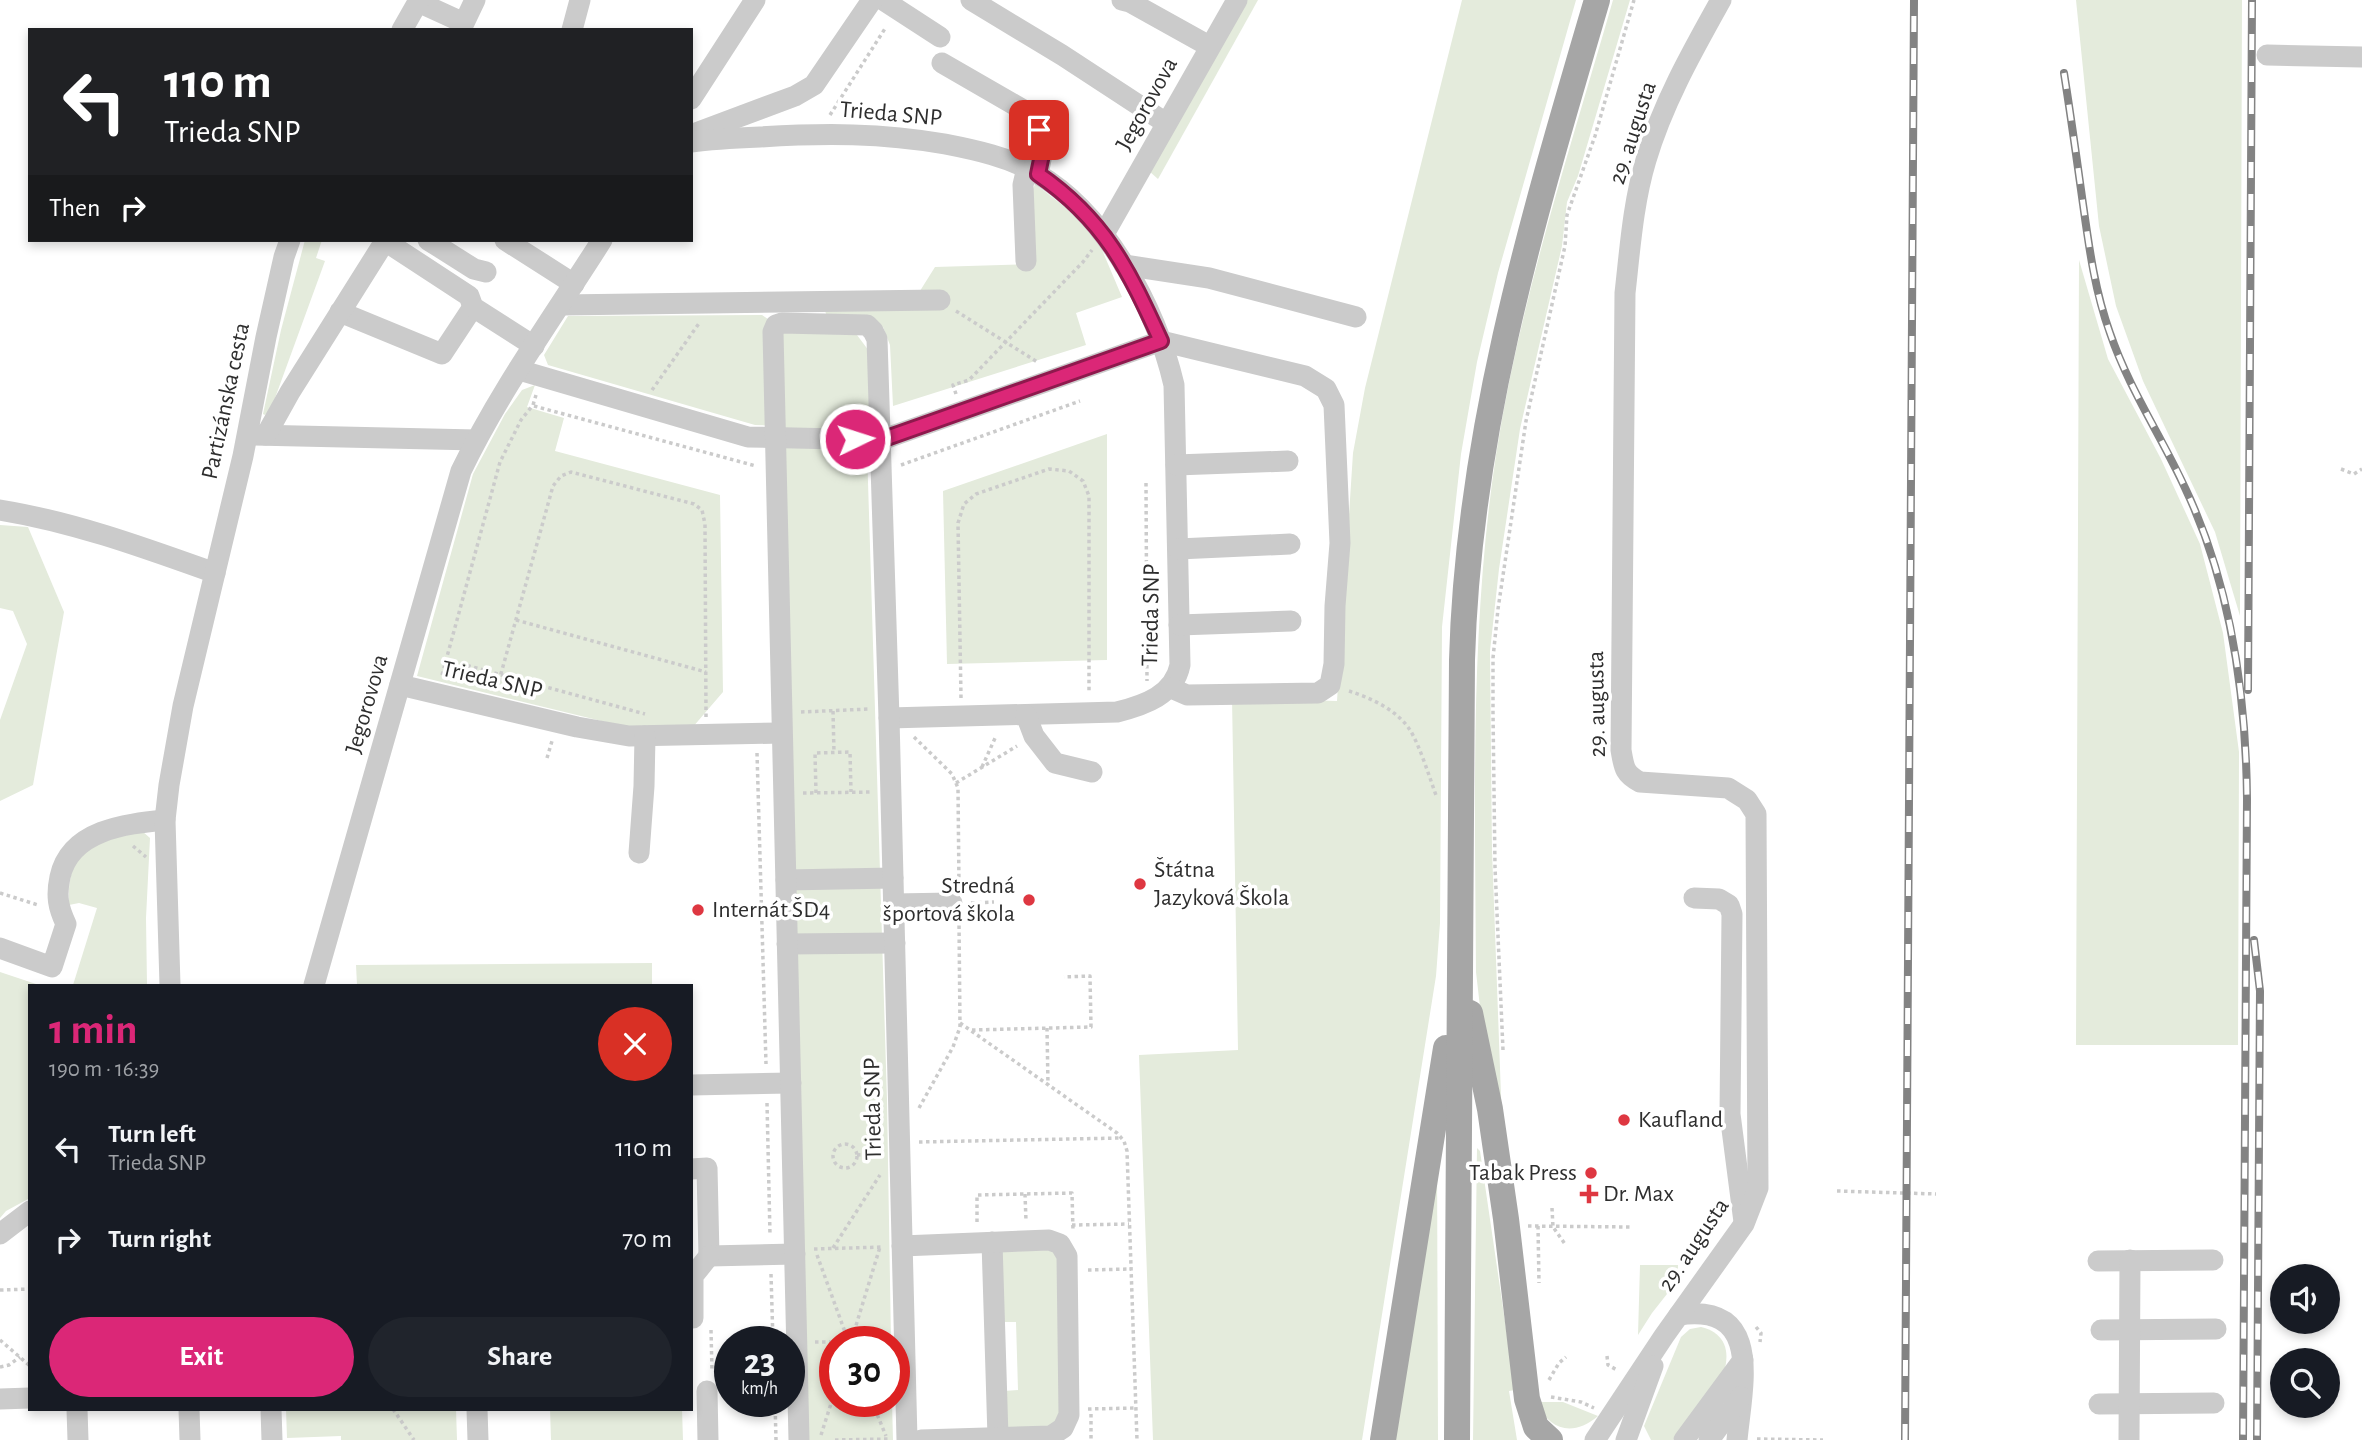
<!DOCTYPE html>
<html lang="en">
<head>
<meta charset="utf-8">
<style>
  body { margin:0; font-family:"Alegreya Sans",sans-serif; background:#20242c; color:#f1f3f6; height:100vh; display:flex; flex-direction:column; font-size:26px; white-space:nowrap }
  * { box-sizing:border-box; margin:0 }
  p { font-size:23px; color:#9ea1a6 }
  .icon { flex:none; width:38px; height:38px; fill:none; stroke:currentColor; stroke-width:2; stroke-linecap:round; stroke-linejoin:round }
  .map { position:relative; flex:1; overflow:hidden }
  .side { position:absolute; left:28px; top:984px; width:665px; height:427px; display:flex; flex-direction:column; background:#171b24; border-radius:0px; box-shadow:0 4px 10px #0003 }
  .side>* { flex:none }
  .banner { position:absolute; left:28px; top:28px; width:665px; height:214px; border-radius:0px; box-shadow:0 4px 10px #0003; background:#202124; color:#fff; overflow:hidden }
  .tools { position:absolute; left:2270px; top:1264px; display:grid; gap:14px }
  .tools a { display:grid; place-items:center; width:70px; height:70px; border-radius:50%; background:#171b24; box-shadow:0 4px 10px #0003; font-size:35px }
  .speed { position:absolute; left:714px; top:1326px; display:flex; gap:14px; font-size:35px; font-weight:700; text-align:center }
  .speed>* { display:grid; place-content:center; width:91px; height:91px; border-radius:50%; background:#171b24; box-shadow:0 4px 10px #0003; line-height:1 }
  .speed small { font-size:18px; font-weight:400 }
  .speed .limit { border:10px solid #d22; background:#fff; color:#111 }
  .pin { position:absolute; display:grid; place-items:center; width:60px; height:60px; color:#fff; margin:-30px; border-radius:14px; box-shadow:0 4px 10px #0006 }
  .me { position:absolute; width:77px; margin:-38px; rotate:86deg; stroke-linejoin:round; filter:drop-shadow(0 0 5px #0008) }
  .turn { display:flex; align-items:center; gap:24px; height:147px; padding:0 21px; font-size:32px }
  .turn .icon { width:91px; height:91px; stroke-width:2.5 }
  .turn b { display:block; font-size:49px; line-height:60px }
  .then { display:flex; align-items:center; height:66px; padding:0 21px; background:#0003; gap:14px; font-size:26px }
  .round { display:grid; place-items:center; flex:none; width:74px; height:74px; border-radius:37px; background:#20242c }
  .headline { display:flex; align-items:center; justify-content:space-between; height:119px; padding:0 21px }
  h1 { font-size:42px; font-weight:600; line-height:52px; color:#db2777 }
  .cta { display:flex; gap:14px; margin-top:auto; padding:14px 21px }
  .cta a { flex:1; height:80px; border-radius:42px; background:#db2777; color:#fff; font-size:28px; font-weight:600; line-height:80px; text-align:center }
  .cta a+a { background:#20242c; color:#f1f3f6 }
  ul { padding:0; list-style:none }
  li { display:flex; align-items:center; gap:21px; height:91px; padding:0 21px }
  li div { flex:1 }
  li b { display:block; font-size:26px }
  li em { font-style:normal }
  .map>svg:first-child { display:block }
  .green { fill:#e4ebdc }
  .lines { fill:none; stroke-linecap:round; stroke-linejoin:round }
  .path { stroke:#cbcbcb; stroke-width:3.5; stroke-dasharray:3.5 3.5; stroke-linecap:butt }
  .minor { stroke:#cbcbcb; stroke-width:21 }
  .major { stroke:#a6a6a6; stroke-width:26 }
  .rail-casing { stroke:#838383; stroke-width:8 }
  .rail { stroke:#fff; stroke-width:5; stroke-dasharray:16; stroke-linecap:butt }
  .route-casing { stroke:#8e194d; stroke-width:18 }
  .route { stroke:#db2777; stroke-width:12 }
  .poi-dot { fill:#de3741; stroke:#fff; stroke-width:2.5 }
  .labels { text-anchor:middle; dominant-baseline:central; stroke-width:7; stroke-linejoin:round; paint-order:stroke }
  .street-label { font-size:24px; fill:#2e2e2e; stroke:#fff }
  .poi-label { font-size:24px; fill:#2e2e2e; stroke:#fff; text-anchor:start }
</style>
</head>
<body>
<div class="map">
<svg width="2362" height="1440" viewBox="0 0 2362 1440">
  <rect width="100%" height="100%" fill="#fff"/>
  <!-- green -->
  <g class="green">
    <polygon points="1246,0 1258,0 1158,179 1149,171"/>
    <polygon points="1462,0 1576,0 1498,273 1477,362 1461,454 1442,627 1440,923 1436,976 1362,1440 1153,1440 1139,1055 1238,1050 1232,698 1337,701 1353,453 1365,388"/>
    <path d="M1613 0H1630L1578 176 1567 202 1562 246 1520 429 1499 569 1490 651 1492 850 1503 1150 1480 1007 1476 972C1475 800 1470 626 1496 455 1520 300 1570 150 1613 0Z"/>
    <polygon points="2076,0 2242,0 2240,616 2215,532 2143,381 2116,306 2099,226"/>
    <polygon points="1035,184 1065,207 1097,238 1122,297 1076,313 1086,345 893,406 890,345 883,327 827,316 825,311 908,310 935,267 1031,264 1029,199"/>
    <polygon points="305,240 322,240 316,258 325,261 271,409 265,415 263,414 281,330"/>
    <polygon points="2079,260 2108,359 2161,459 2200,544 2223,633 2239,752 2238,1045 2076,1045"/>
    <polygon points="762,315 787,332 857,335 869,351 873,425 867,449 887,1100 891,1342 835,1342 835,1402 892,1402 893,1440 807,1440 783,426 755,425 548,365 544,355 568,316"/>
    <polygon points="535,385 527,407 564,418 555,451 720,495 723,692 692,728 622,726 417,676 473,474 505,414 522,390"/>
    <polygon points="1107,434 1107,660 947,664 943,491"/>
    <polygon points="0,525 28,527 64,612 33,785 0,801 0,720 27,644 13,611 0,608"/>
    <path d="M142 831 150 838 146 918 147 985H73L97 908 79 903 69 905C67 847 92 841 142 831Z"/>
    <polygon points="652,963 652,985 357,985 356,965"/>
    <polygon points="0,972 39,985 30,985 30,1198 6,1211 0,1218"/>
    <polygon points="1477,1148 1480,1151 1515,1390 1509,1391 1517,1440 1473,1440"/>
    <polygon points="1437,1150 1438,1440 1391,1440"/>
    <polygon points="1047,1250 1055,1252 1059,1260 1063,1413 1050,1430 1006,1430 1004,1391 1018,1390 1016,1322 1002,1322 1000,1252"/>
    <polygon points="1640,1265 1678,1265 1678,1280 1652,1313 1638,1335"/>
    <path d="M1701 1327C1722 1332 1730 1347 1725 1368L1673 1440H1651L1644 1426 1681 1337 1690 1329Z"/>
    <path d="M1536 1402H1563L1598 1416C1573 1437 1550 1431 1536 1402Z"/>
    <polygon points="286,1409 456,1409 457,1440 341,1440 341,1436 287,1438"/>
    <polygon points="550,1409 682,1409 683,1440 551,1440"/>
  </g>
  <g class="lines">
    <!-- path -->
    <g class="path">
      <polyline points="830,115 886,27"/>
      <polyline points="956,311 1039,363"/>
      <polyline points="652,390 700,322"/>
      <polyline points="956,394 953,385 969,380 1083,262 1092,250"/>
      <polyline points="534,406 756,466"/>
      <polyline points="901,465 1080,401"/>
      <polyline points="2341,469 2354,474 2362,469"/>
      <polyline points="1146,483 1147,681"/>
      <polyline points="516,620 706,672"/>
      <polyline points="447,660 645,714"/>
      <polyline points="442,675 500,462 521,420 533,405 536,395"/>
      <polyline points="497,688 553,486 561,476 571,472 694,504 702,510 705,524 706,717"/>
      <path d="M1349 691C1371 698 1397 710 1410 730 1420 746 1430 779 1437 798"/>
      <polyline points="961,698 958,523 964,504 976,494 1049,469 1069,471 1083,481 1089,496 1089,693"/>
      <polyline points="833,711 834,753"/>
      <polyline points="801,712 870,709"/>
      <polyline points="914,737 952,774 958,788 959,887"/>
      <polyline points="757,753 766,1064"/>
      <polyline points="547,758 552,741"/>
      <polyline points="982,767 996,736"/>
      <polyline points="956,783 1017,746"/>
      <polyline points="803,793 872,792"/>
      <polyline points="816,793 815,753 850,752 851,792"/>
      <polyline points="133,846 146,857"/>
      <polyline points="0,893 38,905"/>
      <polyline points="971,903 994,902"/>
      <polyline points="960,1023 1117,1133 1124,1141 1127,1151 1137,1440"/>
      <polyline points="1047,1028 1048,1085"/>
      <polyline points="972,1030 1091,1027 1090,976 1064,977"/>
      <polyline points="1503,1050 1495,867 1493,712 1493,658 1498,609 1526,421 1565,246 1567,215 1595,136 1634,0"/>
      <polyline points="767,1103 770,1235"/>
      <polyline points="919,1108 953,1047 960,1027 959,922"/>
      <polyline points="919,1142 1120,1138"/>
      <circle cx="845" cy="1156" r="12"/>
      <polyline points="857,1155 880,1154"/>
      <polyline points="1837,1191 1936,1194"/>
      <polyline points="1025,1194 1026,1221"/>
      <polyline points="1552,1208 1553,1227 1565,1244"/>
      <polyline points="977,1222 977,1195 1072,1193 1073,1231"/>
      <polyline points="1072,1225 1129,1224"/>
      <polyline points="1528,1226 1631,1227"/>
      <polyline points="1538,1226 1539,1283"/>
      <polyline points="833,1248 880,1175"/>
      <polyline points="814,1249 883,1247"/>
      <polyline points="817,1255 845,1332"/>
      <polyline points="1088,1270 1131,1269"/>
      <polyline points="771,1274 773,1342"/>
      <polyline points="0,1290 30,1289"/>
      <polyline points="1756,1327 1761,1333 1760,1342"/>
      <polyline points="711,1330 712,1371"/>
      <polyline points="845,1332 856,1333 861,1342 885,1342"/>
      <polyline points="854,1332 880,1247"/>
      <polyline points="0,1340 30,1366"/>
      <polyline points="815,1342 838,1342 839,1337 845,1332"/>
      <polyline points="1607,1356 1608,1365 1617,1370"/>
      <polyline points="0,1367 9,1365 20,1357"/>
      <polyline points="1549,1380 1559,1363 1566,1357"/>
      <polyline points="1551,1397 1581,1402 1594,1408"/>
      <polyline points="775,1402 776,1440"/>
      <polyline points="872,1402 886,1436"/>
      <polyline points="393,1409 414,1440"/>
      <polyline points="1088,1409 1136,1408"/>
      <polyline points="1091,1414 1091,1440"/>
      <polyline points="821,1435 835,1391"/>
      <polyline points="1757,1439 1823,1440"/>
      <polyline points="835,1440 889,1439"/>
    </g>
    <!-- minor -->
    <g class="minor">
      <polyline points="883,0 940,37"/>
      <polyline points="971,0 1062,55 1166,123"/>
      <polyline points="1122,0 1130,2 1209,46"/>
      <polyline points="418,2 464,23 475,0"/>
      <polyline points="402,30 419,0"/>
      <polyline points="572,30 580,0"/>
      <polyline points="2267,55 2362,57"/>
      <polyline points="942,63 1034,116 1044,145 1038,174"/>
      <polyline points="691,99 755,0"/>
      <polyline points="693,134 795,96 814,85 872,0"/>
      <path d="M691 142C714 139 737 138 760 137 825 133 881 133 945 144 976 150 1008 157 1036 173 1106 213 1156 308 1174 385L1180 665C1174 695 1145 705 1117 712L889 718"/>
      <polyline points="1104,234 1237,0"/>
      <polyline points="428,240 474,269 486,272"/>
      <polyline points="505,240 574,284"/>
      <polyline points="1026,261 1023,185 1027,168"/>
      <polyline points="1124,265 1209,278 1356,317"/>
      <polyline points="561,305 940,300"/>
      <polyline points="340,312 442,354 473,307"/>
      <polyline points="1161,341 1305,376 1326,389 1334,405 1340,543 1335,606 1334,664 1330,685 1318,693 1187,695 1171,688"/>
      <polyline points="519,370 748,437 881,440 1161,341"/>
      <polyline points="253,435 476,440"/>
      <polyline points="266,435 290,392 385,241 469,296 473,307 534,346"/>
      <polyline points="1176,465 1288,461"/>
      <path d="M0 510C74 522 145 548 215 573"/>
      <polyline points="1178,549 1290,544"/>
      <polyline points="1179,625 1291,621"/>
      <polyline points="400,685 577,727 629,736 781,733"/>
      <polyline points="1026,715 1034,736 1055,763 1092,772"/>
      <polyline points="639,853 644,786 645,736"/>
      <polyline points="786,880 893,878"/>
      <polyline points="1694,898 1719,899 1729,905 1732,914 1730,1114 1744,1222"/>
      <polyline points="894,904 952,903"/>
      <polyline points="787,944 895,943"/>
      <path d="M0 948 52 967 66 924C58 907 56 896 60 877 70 830 125 824 165 820"/>
      <polyline points="170,985 165,820 169,785 183,706 243,456 266,337 284,257 290,240"/>
      <path d="M314 985 461 471C500 390 554 316 602 240"/>
      <polyline points="691,1085 791,1083"/>
      <polyline points="691,1169 707,1168 709,1256"/>
      <polyline points="0,1234 30,1211"/>
      <polyline points="992,1242 998,1437"/>
      <polyline points="902,1246 1049,1240 1060,1244 1067,1256 1069,1415 1063,1428 1051,1436 921,1440"/>
      <polyline points="709,1256 795,1254"/>
      <polyline points="2098,1261 2213,1260"/>
      <path d="M1679 1315C1764 1303 1742 1386 1737 1440"/>
      <polyline points="693,1318 693,1276 709,1256"/>
      <polyline points="2101,1330 2216,1329"/>
      <polyline points="707,1391 708,1440"/>
      <polyline points="0,1399 30,1398"/>
      <polyline points="2099,1404 2214,1403"/>
      <polyline points="77,1409 78,1440"/>
      <polyline points="189,1409 190,1440"/>
      <polyline points="271,1409 272,1440"/>
      <polyline points="477,1409 478,1440"/>
      <polyline points="799,1440 773,332 776,325 782,323 867,325 873,331 877,339 889,718 907,1440"/>
      <path d="M1595 1440 1664 1336 1744 1224 1758 1188 1756 814 1747 800 1728 788 1640 782C1624 774 1624 767 1621 750L1625 293C1630 249 1633 203 1646 160 1663 103 1692 52 1721 0"/>
      <polyline points="1626,1440 1653,1366"/>
      <polyline points="1684,1440 1743,1360"/>
      <polyline points="1709,1440 1741,1397"/>
      <polyline points="2129,1440 2130,1260"/>
    </g>
    <!-- major -->
    <g class="major">
      <polyline points="1470,1013 1490,1109 1506,1219 1527,1399 1536,1427 1550,1440"/>
      <polyline points="1383,1440 1446,1048"/>
      <path d="M1457 1440 1462 660C1468 432 1533 218 1597 0"/>
    </g>
    <!-- rail casing -->
    <g class="rail-casing">
      <g id="rail">
        <path d="M2064 73C2071 117 2077 161 2083 204 2089 247 2095 292 2110 333 2129 389 2162 437 2186 490 2231 586 2246 694 2247 799L2243 1440"/>
        <polyline points="2248,690 2252,0"/>
        <polyline points="2254,940 2260,991 2257,1440"/>
        <polyline points="1905,1440 1914,0"/>
      </g>
    </g>
    <!-- rail -->
    <use href="#rail" class="rail"/>
  </g>
  <g class="lines">
    <!-- route casing -->
    <g class="route-casing">
      <path id="route" d="M855 439 881 440 1161 341C1128 269 1105 220 1038 174L1044 145 1039 130"/>
    </g>
    <!-- route -->
    <use href="#route" class="route"/>
  </g>
  <!-- markers -->
  <g class="poi-dot">
    <circle cx="1140" cy="884" r="7"/>
    <circle cx="1029" cy="900" r="7"/>
    <circle cx="698" cy="910" r="7"/>
    <circle cx="1624" cy="1120" r="7"/>
    <circle cx="1591" cy="1173" r="7"/>
    <path d="M1585.5 1183.5h7v7h7v7h-7v7h-7v-7h-7v-7h7z"/>
  </g>
  <g class="labels">
    <!-- street labels -->
    <g class="street-label">
      <text transform="translate(1147 104) rotate(-61)">Jegorovova</text>
      <text transform="translate(891 114) rotate(5)">Trieda SNP</text>
      <text transform="translate(1633 133) rotate(-72)">29. augusta</text>
      <text transform="translate(226 401) rotate(-78)">Partizánska cesta</text>
      <text transform="translate(1151 615) rotate(-89)">Trieda SNP</text>
      <text transform="translate(492 680) rotate(13)">Trieda SNP</text>
      <text transform="translate(367 704) rotate(-74)">Jegorovova</text>
      <text transform="translate(1597 704) rotate(-91)">29. augusta</text>
      <text transform="translate(873 1109) rotate(-91)">Trieda SNP</text>
      <text transform="translate(1694 1245) rotate(-56)">29. augusta</text>
    </g>
    <!-- poi labels -->
    <g class="poi-label">
      <text x="1154" y="870">Štátna<tspan x="1154" dy="28">Jazyková Škola</tspan></text>
      <text x="1015" y="886" text-anchor="end">Stredná<tspan x="1015" dy="28">športová škola</tspan></text>
      <text x="712" y="910">Internát ŠD4</text>
      <text x="1638" y="1120">Kaufland</text>
      <text x="1577" y="1173" text-anchor="end">Tabak Press</text>
      <text x="1603" y="1194">Dr. Max</text>
    </g>
  </g>
</svg>
<div class="tools">
<a><svg class="icon" aria-label="sound" viewBox="0 0 24 24"><path d="M4 9h4l5-4v14l-5-4H4zM17 9q2 3 0 6"/></svg></a>
<a><svg class="icon" aria-label="search" viewBox="0 0 24 24"><circle cx="10" cy="10" r="6"/><path d="M15 15l6 6"/></svg></a>
</div>
<div class="speed"><div>23<small>km/h</small></div><div class="limit">30</div></div>
<div class="pin" style="left:1039px;top:130px;background:#d93025"><svg class="icon" aria-label="arrive" viewBox="0 0 24 24"><path d="M6 21V4h12l-3 4 3 4H6"/></svg></div>
<svg class="me" style="left:855px;top:439px" viewBox="-20 -20 40 40"><circle r="17" fill="#db2777" stroke="#fff" stroke-width="3"/><path d="M0-11L8 9 0 5-8 9z" fill="#fff"/></svg>
<div class="banner">
<div class="turn"><svg class="icon" aria-label="left" viewBox="0 0 24 24"><path d="M17 20v-9H6M10 6l-5 5 5 5"/></svg><div><b>110 m</b>Trieda SNP</div></div>
<div class="then">Then<svg class="icon" aria-label="right" viewBox="0 0 24 24"><path d="M7 20v-9h11M14 6l5 5-5 5"/></svg></div>
</div>
<section class="side">
<div class="headline"><div><h1>1 min</h1><p>190 m · 16:39</p></div><a class="round" style="background:#d93025;color:#fff"><svg class="icon" aria-label="close" viewBox="0 0 24 24"><path d="M6 6l12 12M18 6L6 18"/></svg></a></div>
<ul>
<li><svg class="icon" aria-label="left" viewBox="0 0 24 24"><path d="M17 20v-9H6M10 6l-5 5 5 5"/></svg><div><b>Turn left</b><p>Trieda SNP</p></div><em>110 m</em></li>
<li><svg class="icon" aria-label="right" viewBox="0 0 24 24"><path d="M7 20v-9h11M14 6l5 5-5 5"/></svg><div><b>Turn right</b></div><em>70 m</em></li>
</ul>
<div class="cta"><a>Exit</a><a>Share</a></div>
</section>
</div>
</body>
</html>
